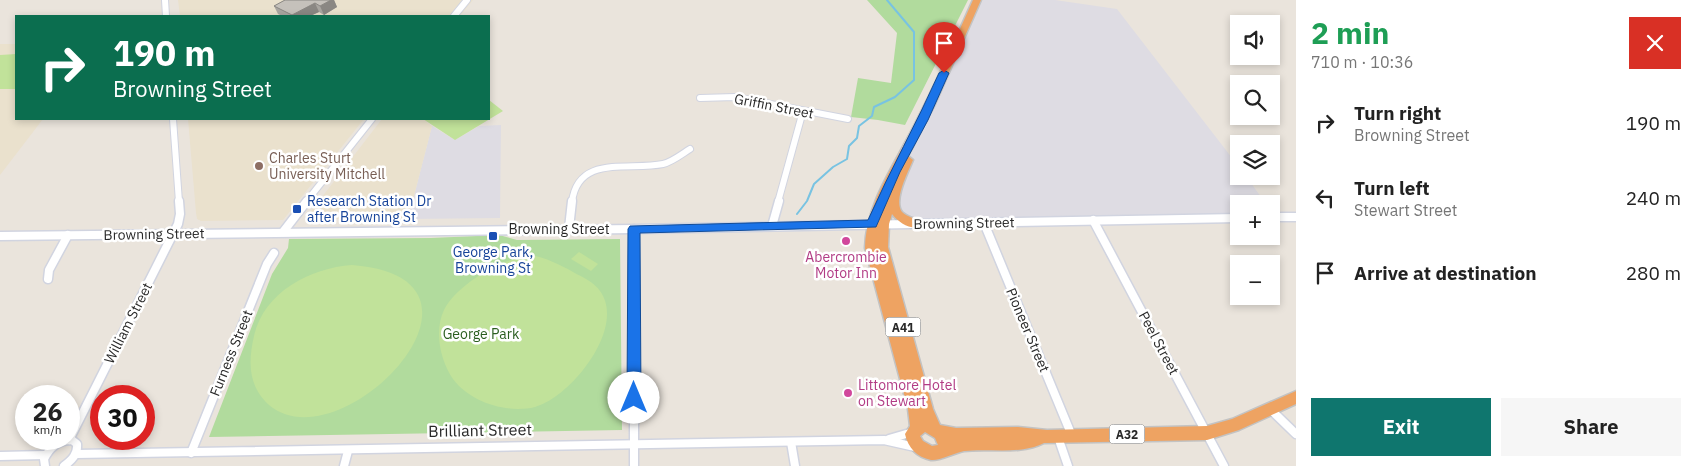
<!DOCTYPE html>
<html lang="en">
<head>
<meta charset="utf-8">
<style>
  body { margin:0; font-family:"IBM Plex Sans",sans-serif; background:#f6f6f6; color:#222; height:100vh; display:flex; flex-direction:column; font-size:19px; white-space:nowrap }
  * { box-sizing:border-box; margin:0 }
  p { font-size:16px; color:#767676 }
  .icon { flex:none; width:28px; height:28px; fill:none; stroke:currentColor; stroke-width:2; stroke-linecap:round; stroke-linejoin:round }
  .map { position:relative; flex:1; overflow:hidden }
  .sheet { display:flex; flex-direction:column; background:#fff; width:400px }
  .sheet>* { flex:none }
  .guide { position:absolute; left:15px; top:15px; width:475px; height:105px; border-radius:0px; box-shadow:0 2px 8px #0003; background:#0b6e4f; color:#fff; overflow:hidden }
  .tools { position:absolute; left:1230px; top:15px; display:grid; gap:10px }
  .tools a { display:grid; place-items:center; width:50px; height:50px; border-radius:0px; background:#fff; box-shadow:0 2px 8px #0003; font-size:25px }
  .speed { position:absolute; left:15px; top:385px; display:flex; gap:10px; font-size:25px; font-weight:700; text-align:center }
  .speed>* { display:grid; place-content:center; width:65px; height:65px; border-radius:50%; background:#fff; box-shadow:0 2px 8px #0003; line-height:1 }
  .speed small { font-size:12px; font-weight:400 }
  .speed .limit { border:8px solid #d22; background:#fff; color:#111 }
  .pin { position:absolute; display:grid; place-items:center; width:42px; height:42px; color:#fff; margin:-51px -21px; border-radius:50% 50% 50% 0; rotate:-45deg; box-shadow:0 0 5px #0007 }
  .pin .icon { rotate:45deg }
  .me { position:absolute; width:55px; margin:-28px; rotate:0deg; stroke-linejoin:round; filter:drop-shadow(0 0 4px #0008) }
  .turn { display:flex; align-items:center; gap:18px; height:105px; padding:0 15px; font-size:22px }
  .turn .icon { width:65px; height:65px; stroke-width:2.5 }
  .turn b { display:block; font-size:35px; line-height:42px }
  .round { display:grid; place-items:center; flex:none; width:52px; height:52px; border-radius:0px; background:#f6f6f6 }
  .headline { display:flex; align-items:center; justify-content:space-between; height:85px; padding:0 15px }
  h1 { font-size:30px; font-weight:700; line-height:38px; color:#1e9e55 }
  .cta { display:flex; gap:10px; margin-top:auto; padding:10px 15px }
  .cta a { flex:1; height:58px; border-radius:0px; background:#0f766e; color:#fff; font-size:20px; font-weight:700; line-height:58px; text-align:center }
  .cta a+a { background:#f6f6f6; color:#222 }
  ul { padding:0; list-style:none }
  li { display:flex; align-items:center; gap:15px; height:75px; padding:0 15px }
  li div { flex:1 }
  li b { display:block; font-size:19px }
  li em { font-style:normal }
  main { display:flex; flex:1; min-height:0 }
  .map>svg:first-child { display:block }
  .industrial { fill:#dedce3 }
  .education { fill:#eae1cd }
  .green { fill:#b1db9d }
  .pitch { fill:#c1e29a }
  .lines { fill:none; stroke-linecap:round; stroke-linejoin:round }
  .stream { stroke:#78c3e2; stroke-width:2 }
  .minor-far1-casing { stroke:#d1d4e0; stroke-width:8 }
  .minor-casing { stroke:#d1d4e0; stroke-width:11 }
  .highway-casing { stroke:#c3c3c3; stroke-width:3 }
  .minor-far1 { stroke:#fff; stroke-width:6 }
  .minor { stroke:#fff; stroke-width:8 }
  .highway { fill:#eea362; fill-rule:evenodd }
  .wall { fill:#a9a6a1 }
  .shaded-wall { fill:#8a8783 }
  .building { fill:#c5c1bb; stroke:#8a8783 }
  .route { fill:#1a73e8; stroke:#114b97 }
  .education-dot { fill:#8d6e63; stroke:#fff; stroke-width:2 }
  .transit-dot { fill:#1a4fb4; stroke:#fff; stroke-width:2 }
  .hotel-dot { fill:#d1479c; stroke:#fff; stroke-width:2 }
  .labels { text-anchor:middle; dominant-baseline:central; stroke-width:5; stroke-linejoin:round; paint-order:stroke }
  .shield { fill:#fff; stroke:#696969; stroke-width:1 }
  .shield-label { font-size:12px; font-weight:bold; fill:#292929 }
  .street-label { font-size:14px; fill:#292929; stroke:#fff }
  .education-label { font-size:14px; fill:#785e54; stroke:#fff; text-anchor:start }
  .transit-label { font-size:14px; fill:#164399; stroke:#fff; text-anchor:start }
  .hotel-label { font-size:14px; fill:#b23c85; stroke:#fff }
  .park-label { font-size:14px; fill:#2b5e20; stroke:#fff }
  .near-street-label { font-size:16px; fill:#292929; stroke:#fff }
</style>
</head>
<body>
<main>
<div class="map">
<svg width="1296" height="466" viewBox="0 0 1296 466">
  <rect width="100%" height="100%" fill="#eae4dc"/>
  <!-- industrial -->
  <g class="industrial">
    <polygon points="983,0 1055,0 1117,9 1239,167 1239,176 1246,176 1266,204 1239,204 1239,218 916,224 896,212 903,175 923,120 973,10"/>
    <polygon points="501,125 500,218 408,219 432,126 455,140 479,126"/>
  </g>
  <!-- education -->
  <g class="education">
    <polygon points="178,0 473,0 460,16 180,16"/>
    <polygon points="0,44 16,44 16,119 43,119 0,175"/>
    <polygon points="188,119 364,119 283,220 201,221 197,219 196,213"/>
    <polygon points="382,119 423,119 432,126 408,219 305,219"/>
  </g>
  <!-- green -->
  <g class="green">
    <polygon points="867,0 968,0 905,125 878,120 851,117 858,78 891,83 897,33"/>
    <polygon points="499,235 517,240 620,239 622,430 209,437 272,274 288,248 289,239 431,238"/>
  </g>
  <!-- pitch -->
  <g class="pitch">
    <polygon points="16,54 16,89 0,89 0,55"/>
    <polygon points="489,100 503,111 455,140 423,119 489,119"/>
    <polygon points="579,252 598,264 591,271 571,259"/>
    <path d="M531 255C546 258 559 264 573 272 582 277 594 282 600 291 627 328 570 398 535 407 507 414 470 402 453 379 440 360 434 331 444 310 457 284 503 258 531 255Z"/>
    <path d="M352 265C521 278 341 466 269 405 248 386 248 362 254 336 264 292 310 268 352 265Z"/>
  </g>
  <g class="lines">
    <!-- stream -->
    <polyline class="stream" points="797,214 807,201 814,184 833,167 847,159 849,146 857,138 859,126 872,116 874,107 895,97 914,80 914,32 887,0"/>
    <!-- minor-far1 casing -->
    <g class="minor-far1-casing">
      <g id="minor-far1">
        <polyline points="165,0 166,16"/>
        <polyline points="454,16 467,0"/>
        <polyline points="700,98 735,97 848,119"/>
        <polyline points="173,119 179,202"/>
        <polyline points="306,202 372,119"/>
        <path d="M572 202C578 154 629 171 663 164 672 162 682 154 690 149"/>
        <polyline points="778,202 803,111"/>
      </g>
    </g>
    <!-- minor casing -->
    <g class="minor-casing">
      <g id="minor">
        <polyline points="1271,217 1296,217"/>
        <polyline points="1093,220 1224,466"/>
        <polyline points="984,223 1072,436"/>
        <polyline points="772,226 779,201"/>
        <polyline points="569,228 572,201"/>
        <polyline points="634,229 634,466"/>
        <polyline points="283,232 307,201"/>
        <polyline points="0,236 634,229 1239,218"/>
        <polyline points="48,279 49,270 68,235"/>
        <polyline points="1270,409 1296,434"/>
        <polyline points="1058,437 1068,466"/>
        <polyline points="889,439 913,432"/>
        <polyline points="69,440 178,224 180,214 179,201"/>
        <polyline points="791,442 795,466"/>
        <polyline points="191,453 267,264 274,253"/>
        <polyline points="76,454 884,440 915,447"/>
        <polyline points="0,456 45,455"/>
        <path d="M45 466 44 459C50 447 58 440 72 440L77 444C78 454 72 460 64 466"/>
        <polyline points="344,466 348,451"/>
      </g>
    </g>
    <!-- highway casing -->
    <g class="highway-casing">
      <path id="highway" d="M973 0H981L935 104 908 156 913 160C908 172 893 201 902 212 908 218 917 218 922 224L920 227C910 230 898 222 892 214L889 224 888 247 933 409 940 425 956 428 1018 427 1047 430 1207 426 1232 419 1296 391V404L1239 430 1207 440 1044 443C1021 455 989 448 964 451 954 453 939 461 931 460 917 457 908 448 905 434L910 426 908 409 865 248C866 201 898 160 918 118 938 79 955 40 973 0ZM925 432 935 438 938 445 932 446 923 441 920 436Z"/>
    </g>
    <!-- minor-far1 -->
    <use href="#minor-far1" class="minor-far1"/>
    <!-- minor -->
    <use href="#minor" class="minor"/>
    <!-- highway -->
    <use href="#highway" class="highway"/>
  </g>
  <!-- wall -->
  <polygon class="wall" points="285,0 334,0 337,7 324,15 319,12 310,16 282,16 278,14 274,6"/>
  <!-- shaded-wall -->
  <g class="shaded-wall">
    <polygon points="331,0 334,0 337,7 324,15 320,6"/>
    <polygon points="315,3 319,12 310,16 292,16 292,15"/>
  </g>
  <!-- building -->
  <polygon class="building" points="285,0 331,0 320,6 315,3 292,15 274,6"/>
  <!-- route -->
  <path class="route" d="M944 70 949 73 928 120 900 172 876 227 640 233 641 398 639 403 634 405 629 403 627 398 628 229 630 226 868 220C890 170 917 123 939 73Z"/>
  <!-- markers -->
  <circle class="education-dot" cx="259" cy="166" r="5"/>
  <g class="transit-dot">
    <rect x="292" y="204" width="10" height="10" rx="2.5"/>
    <rect x="488" y="231" width="10" height="10" rx="2.5"/>
  </g>
  <g class="hotel-dot">
    <circle cx="846" cy="241" r="5"/>
    <circle cx="848" cy="393" r="5"/>
  </g>
  <g class="labels">
    <!-- shield labels -->
    <g class="shield">
      <rect x="885.5" y="317.5" width="35" height="19" rx="4"/>
      <rect x="1109.5" y="424.5" width="35" height="19" rx="4"/>
    </g>
    <g class="shield-label">
      <text x="903" y="327">A41</text>
      <text x="1127" y="434">A32</text>
    </g>
    <!-- street labels -->
    <g class="street-label">
      <text transform="translate(774 106) rotate(11)">Griffin Street</text>
      <text transform="translate(964 223) rotate(-1)">Browning Street</text>
      <text x="559" y="229">Browning Street</text>
      <text transform="translate(154 234) rotate(-1)">Browning Street</text>
      <text transform="translate(128 323) rotate(-63)">William Street</text>
      <text transform="translate(1028 330) rotate(67)">Pioneer Street</text>
      <text transform="translate(1159 343) rotate(62)">Peel Street</text>
      <text transform="translate(231 353) rotate(-68)">Furness Street</text>
    </g>
    <!-- education labels -->
    <g class="education-label">
      <text x="269" y="158">Charles Sturt<tspan x="269" dy="16">University Mitchell</tspan></text>
    </g>
    <!-- transit labels -->
    <g class="transit-label">
      <text x="307" y="201">Research Station Dr<tspan x="307" dy="16">after Browning St</tspan></text>
      <text x="493" y="252" text-anchor="middle">George Park,<tspan x="493" dy="16">Browning St</tspan></text>
    </g>
    <!-- hotel labels -->
    <g class="hotel-label">
      <text x="846" y="257">Abercrombie<tspan x="846" dy="16">Motor Inn</tspan></text>
      <text x="858" y="385" text-anchor="start">Littomore Hotel<tspan x="858" dy="16">on Stewart</tspan></text>
    </g>
    <!-- park labels -->
    <g class="park-label">
      <text x="481" y="334">George Park</text>
    </g>
    <!-- near-street labels -->
    <g class="near-street-label">
      <text transform="translate(480 430) rotate(-1)">Brilliant Street</text>
    </g>
  </g>
</svg>
<div class="tools">
<a><svg class="icon" aria-label="sound" viewBox="0 0 24 24"><path d="M4 9h4l5-4v14l-5-4H4zM17 9q2 3 0 6"/></svg></a>
<a><svg class="icon" aria-label="search" viewBox="0 0 24 24"><circle cx="10" cy="10" r="6"/><path d="M15 15l6 6"/></svg></a>
<a><svg class="icon" aria-label="layers" viewBox="0 0 24 24"><path d="M12 4l9 5-9 5-9-5zM3 14l9 5 9-5"/></svg></a>
<a>+</a>
<a>−</a>
</div>
<div class="speed"><div>26<small>km/h</small></div><div class="limit">30</div></div>
<div class="pin" style="left:944px;top:73px;background:#d93025"><svg class="icon" aria-label="arrive" viewBox="0 0 24 24"><path d="M6 21V4h12l-3 4 3 4H6"/></svg></div>
<svg class="me" style="left:634px;top:398px" viewBox="-20 -20 40 40"><circle r="19" fill="#fff"/><path d="M0-13L10 11 0 6-10 11z" fill="#1a73e8"/></svg>
<div class="guide">
<div class="turn"><svg class="icon" aria-label="right" viewBox="0 0 24 24"><path d="M7 20v-9h11M14 6l5 5-5 5"/></svg><div><b>190 m</b>Browning Street</div></div>
</div>
</div>
<section class="sheet">
<div class="headline"><div><h1>2 min</h1><p>710 m · 10:36</p></div><a class="round" style="background:#d93025;color:#fff"><svg class="icon" aria-label="close" viewBox="0 0 24 24"><path d="M6 6l12 12M18 6L6 18"/></svg></a></div>
<ul>
<li><svg class="icon" aria-label="right" viewBox="0 0 24 24"><path d="M7 20v-9h11M14 6l5 5-5 5"/></svg><div><b>Turn right</b><p>Browning Street</p></div><em>190 m</em></li>
<li><svg class="icon" aria-label="left" viewBox="0 0 24 24"><path d="M17 20v-9H6M10 6l-5 5 5 5"/></svg><div><b>Turn left</b><p>Stewart Street</p></div><em>240 m</em></li>
<li><svg class="icon" aria-label="arrive" viewBox="0 0 24 24"><path d="M6 21V4h12l-3 4 3 4H6"/></svg><div><b>Arrive at destination</b></div><em>280 m</em></li>
</ul>
<div class="cta"><a>Exit</a><a>Share</a></div>
</section>
</main>
</body>
</html>
